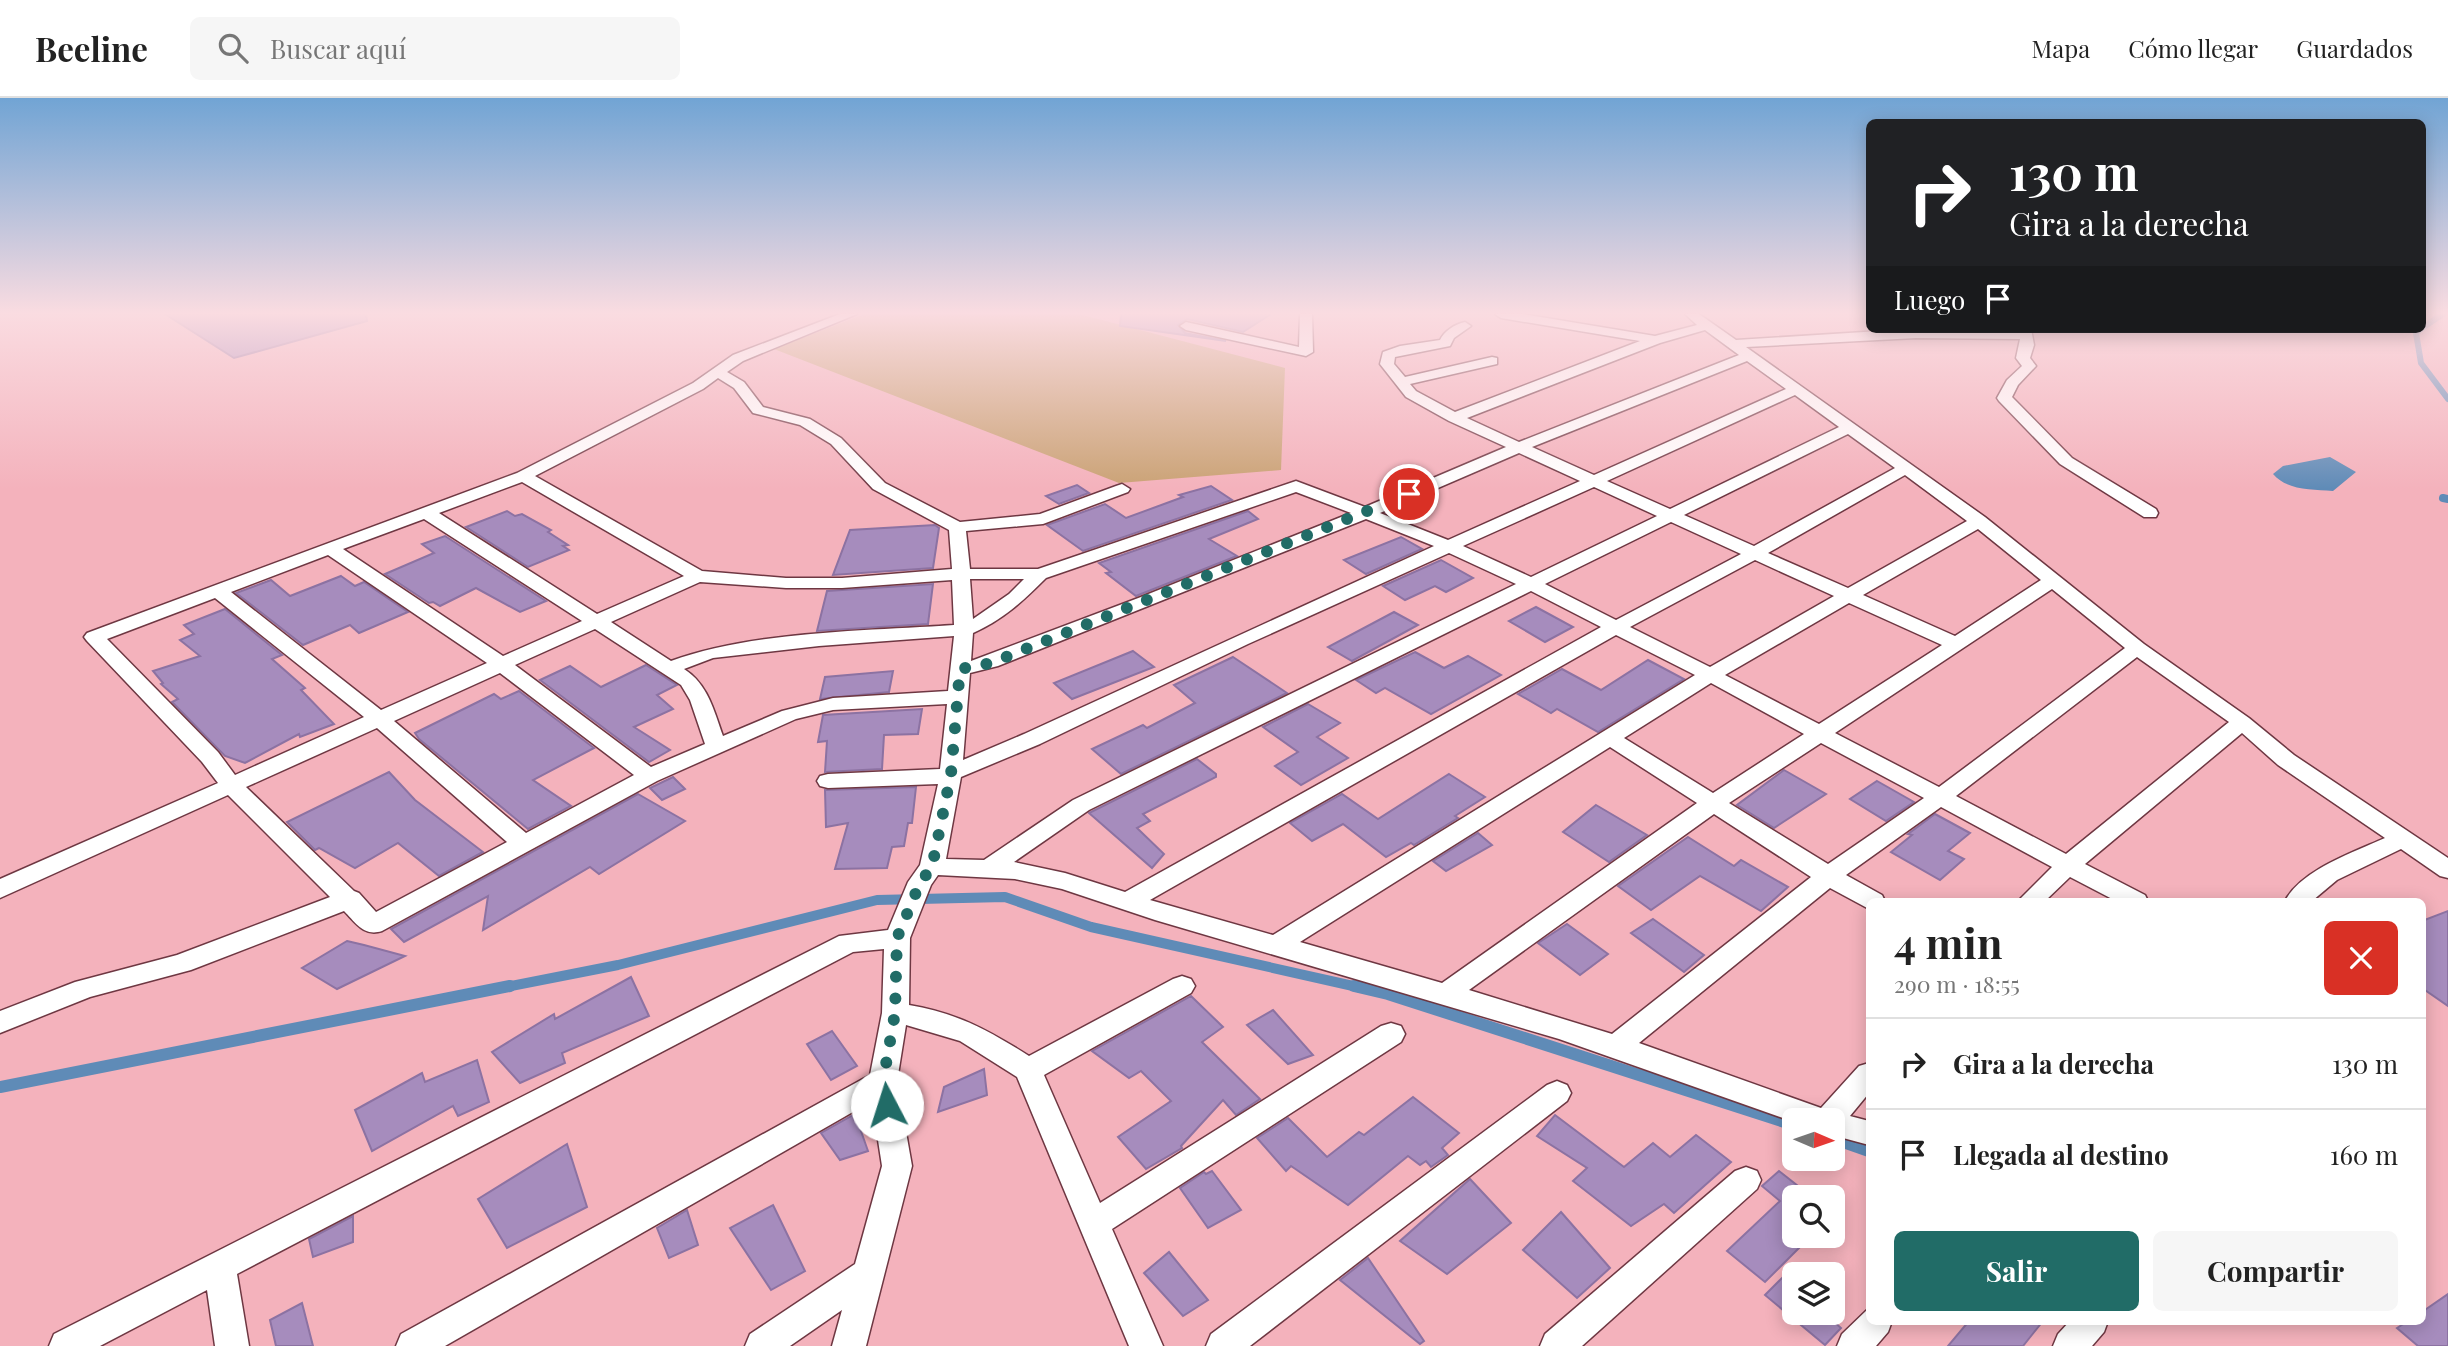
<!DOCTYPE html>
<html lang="es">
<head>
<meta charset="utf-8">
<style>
  body { margin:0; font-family:"Playfair Display",serif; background:#f6f6f6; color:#222; height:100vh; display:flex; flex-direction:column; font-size:26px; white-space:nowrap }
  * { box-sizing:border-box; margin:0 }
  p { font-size:23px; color:#767676 }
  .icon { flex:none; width:38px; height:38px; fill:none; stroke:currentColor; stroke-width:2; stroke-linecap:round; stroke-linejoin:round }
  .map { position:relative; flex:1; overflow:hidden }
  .sheet { position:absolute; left:1866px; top:800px; width:560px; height:427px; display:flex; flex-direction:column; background:#fff; border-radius:10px; box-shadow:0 4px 18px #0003 }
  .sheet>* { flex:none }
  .banner { position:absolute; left:1866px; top:21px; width:560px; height:214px; border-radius:10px; box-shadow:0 4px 18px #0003; background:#202124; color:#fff; overflow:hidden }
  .needle { width:46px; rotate:92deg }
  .tools { position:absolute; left:1782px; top:1010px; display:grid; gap:14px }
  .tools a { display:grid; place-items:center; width:63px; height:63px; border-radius:10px; background:#fff; box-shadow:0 4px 18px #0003; font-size:35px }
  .pin { position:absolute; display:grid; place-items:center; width:60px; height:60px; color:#fff; margin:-30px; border:4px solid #fff; border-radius:50%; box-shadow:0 2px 7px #0007 }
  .me { position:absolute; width:77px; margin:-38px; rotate:355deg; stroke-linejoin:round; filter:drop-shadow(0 0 5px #0008) }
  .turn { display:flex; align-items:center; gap:24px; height:147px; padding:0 28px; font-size:32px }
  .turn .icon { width:91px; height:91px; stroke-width:2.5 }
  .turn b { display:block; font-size:49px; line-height:60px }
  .then { display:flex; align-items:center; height:66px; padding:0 28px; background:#0003; gap:14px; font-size:26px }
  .round { display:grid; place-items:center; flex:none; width:74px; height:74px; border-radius:10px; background:#f6f6f6 }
  .headline { display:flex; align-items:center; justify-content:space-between; height:119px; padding:0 28px }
  h1 { font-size:42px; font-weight:700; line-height:52px }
  .action { display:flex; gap:14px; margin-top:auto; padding:14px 28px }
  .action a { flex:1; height:80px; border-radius:10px; background:#216c67; color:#fff; font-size:28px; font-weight:700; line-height:80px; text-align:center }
  .action a+a { background:#f6f6f6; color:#222 }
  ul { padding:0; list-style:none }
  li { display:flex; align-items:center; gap:21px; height:91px; padding:0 28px; border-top:2px solid #e0e0e0 }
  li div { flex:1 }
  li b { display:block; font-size:26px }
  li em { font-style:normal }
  header { display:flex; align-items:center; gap:42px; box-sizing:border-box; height:98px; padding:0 35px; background:#fff; border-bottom:2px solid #e0e0e0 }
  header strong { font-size:33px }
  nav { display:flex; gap:38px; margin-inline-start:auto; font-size:24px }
  .search { width:490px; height:63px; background:#f6f6f6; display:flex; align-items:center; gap:18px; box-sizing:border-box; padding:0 24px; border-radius:10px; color:#767676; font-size:26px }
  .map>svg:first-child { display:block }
  .green { fill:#caa275 }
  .water { fill:#5f8bb7 }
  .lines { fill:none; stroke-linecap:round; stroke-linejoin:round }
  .stream-far3 { stroke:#5f8bb7; stroke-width:6 }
  .stream-far2 { stroke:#5f8bb7; stroke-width:8 }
  .stream-far1 { stroke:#5f8bb7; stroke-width:10 }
  .stream { stroke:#5f8bb7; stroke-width:12 }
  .building { fill:#a68cbd; stroke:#8c72a2; stroke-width:2 }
  .minor-casing { stroke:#6e3742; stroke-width:3 }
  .minor { fill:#fff; fill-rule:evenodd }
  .route { stroke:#216c67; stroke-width:12; stroke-dasharray:0 21.6 }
</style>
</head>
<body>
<header>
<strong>Beeline</strong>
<div class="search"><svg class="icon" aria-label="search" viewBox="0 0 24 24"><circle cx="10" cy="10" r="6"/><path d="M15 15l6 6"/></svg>Buscar aquí</div>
<nav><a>Mapa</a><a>Cómo llegar</a><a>Guardados</a></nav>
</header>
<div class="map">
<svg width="2448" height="1248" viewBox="0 0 2448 1248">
  <rect width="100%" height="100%" fill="#f4b2bc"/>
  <!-- green -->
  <polygon class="green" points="864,216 1079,216 1285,270 1281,372 1119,385 774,251"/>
  <!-- water -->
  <path class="water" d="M2330 359 2356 374 2333 393C2311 391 2288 393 2273 376L2283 368Z"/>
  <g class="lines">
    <!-- stream-far3 -->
    <g class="stream-far3">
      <polyline points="2422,230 2443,216"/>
      <polyline points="2421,231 2416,235 2421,265 2448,301"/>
    </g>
    <!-- stream-far2 -->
    <polyline class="stream-far2" points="2443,400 2448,401"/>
    <!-- stream-far1 -->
    <polyline class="stream-far1" points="501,890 618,867 877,802 1005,799 1091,829 1362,890"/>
    <!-- stream -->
    <g class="stream">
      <polyline points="1354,888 1388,896 1794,1027"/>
      <polyline points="0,989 510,888"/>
      <polyline points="1832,1040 1869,1053"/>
    </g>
  </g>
  <!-- building -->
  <g class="building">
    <polygon points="165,216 366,216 367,223 234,260"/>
    <polygon points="1121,216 1271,216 1243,234 1187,221 1178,227 1185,235 1226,243 1120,228"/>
    <polygon points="1077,387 1089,395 1059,406 1046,398"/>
    <polygon points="1211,388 1232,402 1083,453 1047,427 1105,406 1126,420 1183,399 1179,397"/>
    <polygon points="507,413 515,418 522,416 551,432 548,434 568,447 563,448 569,452 528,469 466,429"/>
    <polygon points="1248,413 1258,421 1209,441 1237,458 1136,498 1106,475 1111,474 1099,465"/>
    <polygon points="935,427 939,430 933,470 833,477 850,432"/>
    <polygon points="445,438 546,503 520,514 476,490 440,508 433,504 429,505 385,476 434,455 422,446"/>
    <polygon points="1401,439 1422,451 1366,476 1344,462"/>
    <polygon points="1441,462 1473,480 1446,494 1435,488 1405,502 1383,488"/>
    <polygon points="341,478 355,488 364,484 408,514 359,535 350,527 303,547 236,495 271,482 290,498"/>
    <polygon points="933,486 928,526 817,533 827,493"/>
    <polygon points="1536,509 1573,529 1545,544 1509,523"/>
    <polygon points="225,511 282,557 272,561 305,590 301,592 334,626 300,639 299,636 245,665 225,658 172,604 178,601 161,586 163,585 153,573 200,558 180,542 194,536 184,527"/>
    <polygon points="1394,514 1418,527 1352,563 1328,549"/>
    <polygon points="1133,553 1154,569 1072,601 1054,585"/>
    <polygon points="1415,554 1444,570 1468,558 1501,577 1431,616 1385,590 1376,595 1356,582"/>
    <polygon points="1233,559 1287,595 1121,676 1092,651 1143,627 1147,630 1195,605 1174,587"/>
    <polygon points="1648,562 1684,581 1598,634 1557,611 1551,615 1518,596 1562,571 1601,592"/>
    <polygon points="646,567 677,587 657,597 673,611 634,629 670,652 649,664 540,582 570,568 601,589"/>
    <polygon points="893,573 889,594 820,601 825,579"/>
    <polygon points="519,593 594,650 533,682 571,708 528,731 419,641 415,635 494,596 501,601"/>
    <polygon points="1308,606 1340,625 1317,639 1348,660 1301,687 1275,668 1298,654 1263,629"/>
    <polygon points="922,611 918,636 884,637 882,671 825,674 827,643 818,644 823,617"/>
    <polygon points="1197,661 1216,676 1216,679 1143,716 1150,723 1137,730 1164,756 1152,770 1089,715"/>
    <polygon points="1784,672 1826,696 1774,730 1737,707"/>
    <polygon points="389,674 415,702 483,754 439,778 398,745 355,770 319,750 315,752 287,724"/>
    <polygon points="1449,676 1485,699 1455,718 1458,720 1414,747 1411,745 1386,759 1343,726 1312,743 1290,725 1342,696 1378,721"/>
    <polygon points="673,679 685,691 662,702 650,690"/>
    <polygon points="1877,683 1914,704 1886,723 1850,701"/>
    <polygon points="916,689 912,725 908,725 904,748 892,749 887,770 835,771 848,725 826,729 825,692"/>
    <polygon points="638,696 685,723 599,776 590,769 483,832 488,798 404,844 391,831"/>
    <polygon points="1596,707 1647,737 1609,764 1563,734"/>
    <polygon points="1935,716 1970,735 1948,753 1964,761 1940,782 1891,754 1912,737 1908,736"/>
    <polygon points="1478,735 1492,747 1446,773 1433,763"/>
    <polygon points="1688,739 1734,768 1741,762 1788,789 1761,813 1700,778 1651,812 1618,788"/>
    <polygon points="2448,813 2448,908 2422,890 2422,823"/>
    <polygon points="1653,821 1704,857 1684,874 1631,835"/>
    <polygon points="1567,826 1608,856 1580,877 1538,845"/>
    <polygon points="347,843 364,847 405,858 337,891 302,870"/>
    <polygon points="631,879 649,918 562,955 565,965 520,985 492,954 554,916 555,921"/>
    <polygon points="1191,898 1223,929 1202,944 1260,1001 1236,1017 1223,1002 1181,1048 1182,1050 1146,1071 1118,1039 1171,1003 1141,973 1129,980 1092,953"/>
    <polygon points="1273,912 1313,957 1288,966 1247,927"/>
    <polygon points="832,933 857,968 831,982 807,946"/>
    <polygon points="477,962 489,1004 458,1018 453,1008 372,1053 355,1012 422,975 425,984"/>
    <polygon points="984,971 987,997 938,1014 944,989"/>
    <polygon points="1413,999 1459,1035 1442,1050 1448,1057 1431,1069 1426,1063 1420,1067 1408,1058 1348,1107 1291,1068 1286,1073 1257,1040 1288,1020 1327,1059 1359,1034 1364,1037"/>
    <polygon points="855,1016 868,1053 840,1062 821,1035"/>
    <polygon points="1555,1017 1624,1069 1653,1045 1670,1059 1696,1037 1731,1064 1674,1115 1664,1106 1631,1128 1573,1083 1587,1070 1537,1038"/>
    <polygon points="567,1046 587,1109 507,1150 478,1101"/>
    <polygon points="1212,1073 1241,1112 1208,1130 1180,1090 1204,1074 1206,1076"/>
    <polygon points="1779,1073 1812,1099 1794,1099 1794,1138 1811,1138 1765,1184 1727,1153 1780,1103 1762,1088"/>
    <polygon points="1470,1081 1511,1125 1447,1176 1400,1143"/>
    <polygon points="773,1107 805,1173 771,1192 730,1130"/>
    <polygon points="687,1112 698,1147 669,1160 657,1130"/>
    <polygon points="1561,1114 1610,1170 1577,1200 1523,1152"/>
    <polygon points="353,1118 353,1144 313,1159 309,1141"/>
    <polygon points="1169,1154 1208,1202 1183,1218 1144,1175"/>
    <polygon points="1368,1160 1424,1243 1420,1246 1340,1182"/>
    <polygon points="1782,1180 1794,1190 1794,1214 1823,1214 1841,1230 1825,1247 1765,1197"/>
    <polygon points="2448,1196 2448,1248 2418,1248 2397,1230 2408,1223 2422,1223 2422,1214"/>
    <polygon points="302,1205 313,1248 276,1248 270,1222"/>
    <polygon points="1969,1223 2043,1223 2023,1248 1948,1248"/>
  </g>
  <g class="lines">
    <!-- minor casing -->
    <g class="minor-casing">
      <g id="minor">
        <path d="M840 216H857L743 263 727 274 744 284 763 309 810 321 841 340 885 385 960 424 1040 416 1116 388 1122 386 1130 391 1128 394 1043 426 966 433 970 471H1038L1296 383 1365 409 1506 349 1449 323 1406 299 1380 266 1383 254 1400 248 1440 242C1444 233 1455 226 1465 224L1471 228 1454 240 1450 248 1395 259 1394 266 1405 279 1492 259 1497 260V266L1410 286 1416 293 1455 314 1640 243 1501 220 1495 216H1523L1655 238 1697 227 1685 216H1699L1736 242 1880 233 2031 231 2034 247 2030 260 2036 268 2018 287 2012 299 2072 360 2156 411 2158 415 2156 419H2144L2060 366 1999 303 1997 300 2007 282 2022 268 2016 260 2020 241 1916 240 1746 249 1985 419 2144 546 2249 620 2294 657 2448 760V780L2440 778 2401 751 2337 782 2312 803H2285C2301 772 2354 754 2385 740L2278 667 2242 635 2085 766 2145 797 2148 803H2116L2070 779 2045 803H2018L2052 769 1941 709 1846 777 1882 797 1885 803H1869V811L1830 790 1639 945 1821 1010 1859 968 1869 965V995L1850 1018 1869 1023V1047L1832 1037V1022L1794 1024 1559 941 1155 822 1062 791 1015 781 938 777 931 787 910 840 909 907C957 915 988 932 1029 958L1173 881 1182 878 1191 881 1195 888 1191 895 1044 977 1100 1105 1381 928 1391 925 1401 928 1405 936 1401 944 1112 1131 1163 1248H1129L1017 979 960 943 906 927 897 983 912 1068 866 1248H832L842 1212 790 1248H745L750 1236 855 1166 882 1068 872 1003 445 1248H396L401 1236 870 977 882 915 884 851 853 854 237 1176 249 1248H215L207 1192 100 1248H49L54 1236 839 838 888 832 908 784 920 767 938 686 828 690 820 688 817 683 820 678 828 676 940 671 947 606 833 612 796 621 657 683 382 833C364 839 356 825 344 813L191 872 90 899 0 935V913L75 884 177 857 330 799 228 697 0 800V781L218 685 202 664 87 543 84 539 87 535 517 375 693 285 733 257ZM1705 232 1739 257 1519 344 1467 320 1660 245ZM1747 263 1786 291 1594 377 1532 349ZM718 280 734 290 753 315 800 327 831 346 873 391 949 432 952 471 842 480H786L702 473 535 378 703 291ZM1795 297 1839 329 1670 411 1607 383ZM1848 336 1895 370 1754 448 1684 417ZM1519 355 1580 383 1448 442 1380 415ZM1905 377 1967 423 1848 490 1768 455ZM522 384 684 478 597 516 439 415ZM1594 389 1657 418 1531 479 1463 448ZM1296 394 1351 415 1141 499 971 563 973 535C1003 522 1024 502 1046 480ZM424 421 582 523 503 558 343 451ZM1366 421 1434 448 1024 636 963 662 970 575 998 568ZM1671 424 1741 456 1616 522 1545 486ZM1978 431 2041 482 1955 538 1863 497ZM1449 455 1516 486 1073 702 984 762 946 761 961 679 1040 646 1248 546ZM328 457 487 565 381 612 231 494ZM1755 462 1834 498 1710 569 1630 529ZM970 481H1024L1009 496 973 521ZM952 482 954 527C866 533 753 533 671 563L611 524 700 484 786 490H842ZM2052 491 2125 550 1939 689 1835 635ZM1531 493 1601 529 1125 794 1065 775 1014 764 1089 712ZM215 500 364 619 235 677 218 654 107 541ZM1849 505 1942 547 1819 626 1725 577ZM595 531 681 587 690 602 705 646 651 669 515 567ZM1616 537 1695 577 1273 837 1150 802ZM954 538 948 593 833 600 782 613 723 638C714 613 708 586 684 571L713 560 819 548ZM2137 559 2229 624 2066 756 1956 698ZM500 575 634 677 526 735 394 623ZM1711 585 1804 636 1713 695 1624 640ZM377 630 507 744 376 814 359 795 354 793 246 689ZM1821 645 1924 700 1828 766 1729 705ZM1610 649 1697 705 1442 885 1300 844ZM1714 716 1811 779 1612 936 1469 892Z"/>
        <polygon points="1300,216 1312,216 1313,254 1306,258 1186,232 1180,228 1186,224 1299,249"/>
        <polygon points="1557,983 1567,987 1571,995 1567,1003 1250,1248 1206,1248 1211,1236 1547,987"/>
        <polygon points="1746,1069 1757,1073 1761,1082 1757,1091 1582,1248 1540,1248 1545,1236 1735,1073"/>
        <polygon points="1869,1210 1869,1223 1892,1223 1888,1234 1876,1248 1837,1248 1842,1236"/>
        <polygon points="2070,1223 2108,1223 2104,1234 2092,1248 2053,1248 2058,1236"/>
      </g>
    </g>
    <!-- minor -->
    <use href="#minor" class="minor"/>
  </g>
  <!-- sky -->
  <linearGradient id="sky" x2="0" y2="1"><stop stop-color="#71a4d4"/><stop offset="0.55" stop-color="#fadce1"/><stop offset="1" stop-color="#fadce1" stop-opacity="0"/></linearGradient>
  <rect width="2448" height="391" fill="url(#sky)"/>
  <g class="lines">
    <!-- route -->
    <polyline class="route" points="887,1007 883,983 895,915 897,840 920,785 932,769 951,676 960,571 991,565 1409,396"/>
  </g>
</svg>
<div class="tools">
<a><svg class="needle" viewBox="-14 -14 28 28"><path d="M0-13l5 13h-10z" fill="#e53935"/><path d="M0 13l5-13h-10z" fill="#767676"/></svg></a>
<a><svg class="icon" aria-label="search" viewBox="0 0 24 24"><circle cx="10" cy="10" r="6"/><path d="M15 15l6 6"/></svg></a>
<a><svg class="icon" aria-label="layers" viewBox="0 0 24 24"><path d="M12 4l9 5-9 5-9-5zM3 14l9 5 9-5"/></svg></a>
</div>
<div class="pin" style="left:1409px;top:396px;background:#d93025"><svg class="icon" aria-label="arrive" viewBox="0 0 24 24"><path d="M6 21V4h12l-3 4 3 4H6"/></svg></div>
<svg class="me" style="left:887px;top:1007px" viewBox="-20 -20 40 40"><circle r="19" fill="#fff"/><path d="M0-13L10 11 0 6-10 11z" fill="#216c67"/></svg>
<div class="banner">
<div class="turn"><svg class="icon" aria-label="right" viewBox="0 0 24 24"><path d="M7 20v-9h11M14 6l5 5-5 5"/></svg><div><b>130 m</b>Gira a la derecha</div></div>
<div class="then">Luego<svg class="icon" aria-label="arrive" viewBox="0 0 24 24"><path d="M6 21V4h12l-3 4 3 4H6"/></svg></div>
</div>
<section class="sheet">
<div class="headline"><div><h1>4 min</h1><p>290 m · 18:55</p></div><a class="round" style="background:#d93025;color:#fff"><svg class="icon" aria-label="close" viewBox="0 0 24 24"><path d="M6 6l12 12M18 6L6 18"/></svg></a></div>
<ul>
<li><svg class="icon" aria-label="right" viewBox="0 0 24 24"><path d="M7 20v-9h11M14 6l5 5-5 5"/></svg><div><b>Gira a la derecha</b></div><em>130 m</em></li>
<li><svg class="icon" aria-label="arrive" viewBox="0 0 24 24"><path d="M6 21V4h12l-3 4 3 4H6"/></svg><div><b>Llegada al destino</b></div><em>160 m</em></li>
</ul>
<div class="action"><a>Salir</a><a>Compartir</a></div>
</section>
</div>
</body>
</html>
